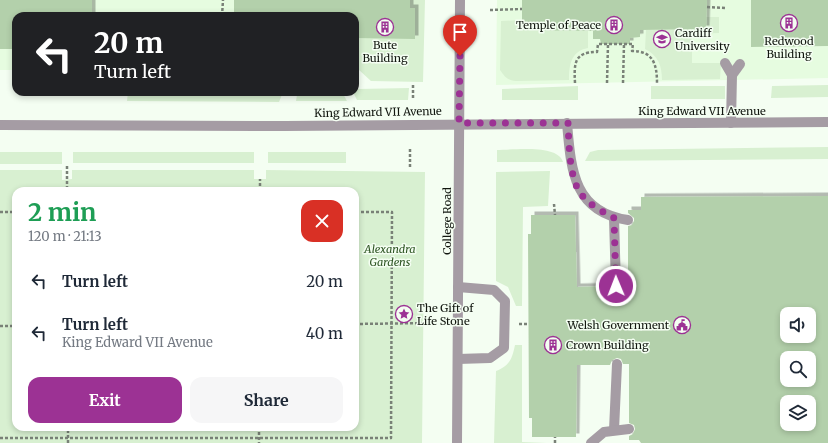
<!DOCTYPE html>
<html lang="en">
<head>
<meta charset="utf-8">
<style>
  body { margin:0; font-family:Merriweather,serif; background:#f6f6f7; color:#1f2937; height:100vh; display:flex; flex-direction:column; font-size:15px; white-space:nowrap }
  * { box-sizing:border-box; margin:0 }
  p { font-size:13px; color:#747a83 }
  .icon { flex:none; width:22px; height:22px; fill:none; stroke:currentColor; stroke-width:2; stroke-linecap:round; stroke-linejoin:round }
  .map { position:relative; flex:1; overflow:hidden }
  .sheet { position:absolute; left:12px; top:187px; width:347px; height:244px; display:flex; flex-direction:column; background:#fff; border-radius:12px; box-shadow:0 2px 6px #0003 }
  .sheet>* { flex:none }
  .top-card { position:absolute; left:12px; top:12px; width:347px; height:84px; border-radius:12px; box-shadow:0 2px 6px #0003; background:#202124; color:#fff; overflow:hidden }
  .buttons { position:absolute; left:780px; top:307px; display:grid; gap:8px }
  .buttons a { display:grid; place-items:center; width:36px; height:36px; border-radius:8px; background:#fff; box-shadow:0 2px 6px #0003; font-size:20px }
  .pin { position:absolute; display:grid; place-items:center; width:34px; height:34px; color:#fff; margin:-41px -17px; border-radius:50% 50% 50% 0; rotate:-45deg; box-shadow:0 0 4px #0007 }
  .pin .icon { rotate:45deg }
  .me { position:absolute; width:44px; margin:-22px; rotate:359deg; stroke-linejoin:round; filter:drop-shadow(0 0 3px #0008) }
  .turn { display:flex; align-items:center; gap:14px; height:84px; padding:0 16px; font-size:18px }
  .turn .icon { width:52px; height:52px; stroke-width:2.5 }
  .turn b { display:block; font-size:28px; line-height:34px }
  .round { display:grid; place-items:center; flex:none; width:42px; height:42px; border-radius:12px; background:#f6f6f7 }
  .head { display:flex; align-items:center; justify-content:space-between; height:68px; padding:0 16px }
  h1 { font-size:24px; font-weight:700; line-height:30px; color:#1e9e55 }
  .button { display:flex; gap:8px; margin-top:auto; padding:8px 16px }
  .button a { flex:1; height:46px; border-radius:12px; background:#9c3294; color:#fff; font-size:16px; font-weight:700; line-height:46px; text-align:center }
  .button a+a { background:#f6f6f7; color:#1f2937 }
  ul { padding:0; list-style:none }
  li { display:flex; align-items:center; gap:12px; height:52px; padding:0 16px }
  li div { flex:1 }
  li b { display:block; font-size:15px }
  li em { font-style:normal }
  .map>svg:first-child { display:block }
  .built { fill:#e6fce0 }
  .green { fill:#d8f0d1; fill-rule:evenodd }
  .building { fill:#b3d0ab; fill-rule:evenodd; filter:url(#shadow) }
  .lines { fill:none; stroke-linecap:round; stroke-linejoin:round }
  .path { stroke:#798177; stroke-width:2.5; stroke-dasharray:3 2; stroke-linecap:butt }
  .lane { stroke:#a59ca4; stroke-width:10 }
  .street { stroke:#a59ca4; stroke-width:10 }
  .route { stroke:#9c3294; stroke-width:7; stroke-dasharray:0 12.6 }
  .labels { text-anchor:middle; dominant-baseline:central; stroke-width:3; stroke-linejoin:round; paint-order:stroke }
  .poi-label { font-size:11px; fill:#11160f; stroke:#f4fef2; text-anchor:start }
  .street-label { font-size:11px; fill:#11160f; stroke:#f4fef2 }
  .park-label { font-size:11px; font-style:italic; fill:#2d5422; stroke:#f4fef2 }
</style>
</head>
<body>
<div class="map">
<svg width="828" height="443" viewBox="0 0 828 443">
  <defs>
    <filter id="shadow"><feDropShadow dx="3.5" dy="-3.5" stdDeviation="0" flood-color="#0004"/></filter>
  </defs>
  <rect width="100%" height="100%" fill="#f4fef2"/>
  <!-- built -->
  <g class="built">
    <polygon points="0,0 422,0 421,66 355,68 355,16 16,16 16,70 0,70"/>
    <polygon points="497,0 828,0 828,78 496,85"/>
  </g>
  <!-- green -->
  <g class="green">
    <polygon points="410,0 425,0 423,82 371,81 358,69 359,38 415,8 410,8"/>
    <path d="M706 17H719V33L692 34V63H721L720 79 662 80C662 66 658 55 645 49L646 30 706 29Z"/>
    <path d="M522 20 588 31V48C571 51 569 65 569 80L516 81C507 80 505 77 500 70L501 21Z"/>
    <polygon points="828,85 828,97 771,98 772,86"/>
    <polygon points="578,86 578,100 502,100 502,89"/>
    <rect x="651" y="86" width="74" height="13"/>
    <polygon points="409,88 408,100 357,100 353,92 358,89"/>
    <polygon points="128,92 283,92 279,102 127,101"/>
    <polygon points="301,92 342,92 347,101 296,101 297,95"/>
    <polygon points="828,147 828,159 585,161 590,152 598,150"/>
    <path d="M497 150C513 150 558 144 563 162H497Z"/>
    <rect x="0" y="152" width="62" height="12"/>
    <rect x="73" y="152" width="181" height="11"/>
    <rect x="268" y="152" width="78" height="11"/>
    <path d="M0 170H62V180L72 179V170H254V179H266V170L425 172 422 443H0ZM16 191H355V427H16Z"/>
    <polygon points="550,171 548,206 523,207 522,306 516,306 508,287 496,281 496,172"/>
    <path d="M515 345H522V442L547 443H494L496 371C510 365 512 359 515 345Z"/>
  </g>
  <!-- building -->
  <g class="building">
    <polygon points="0,0 92,0 92,16 16,16 16,49 0,49"/>
    <polygon points="234,0 410,0 410,8 415,8 415,39 355,38 355,16 234,16"/>
    <polygon points="522,0 707,0 706,29 640,30 640,37 630,38 630,44 601,44 600,39 593,39 593,31 522,30"/>
    <polygon points="751,0 828,0 828,46 751,47"/>
    <path d="M828 196V443H641L639 440H629V436L633 434 635 429 634 425 629 423V364H623L621 359 617 358 612 360 610 365H577L576 437H532V418H529L528 234H531V215H575L577 287 610 286 613 291 617 292 621 289 622 286H628V226L632 225 634 221V218L628 213V210H641V197ZM787 314H809V336H787ZM787 358H809V380H787ZM787 402H809V424H787Z"/>
  </g>
  <g class="lines">
    <!-- path -->
    <g class="path">
      <polyline points="707,7 725,8"/>
      <polyline points="490,10 522,9"/>
      <polyline points="222,16 223,0"/>
      <path d="M575 83C574 63 574 52 597 52L598 44H633L632 51C653 51 657 64 657 83"/>
      <polyline points="607,83 608,44"/>
      <polyline points="623,83 624,44"/>
      <polyline points="413,98 413,85"/>
      <polyline points="410,149 410,167"/>
      <polyline points="67,166 67,191"/>
      <polyline points="260,191 260,179"/>
      <polyline points="554,204 555,215"/>
      <polyline points="0,212 16,212"/>
      <polyline points="355,324 430,323"/>
      <polyline points="519,324 529,324"/>
      <polyline points="0,326 16,326"/>
      <polyline points="259,427 259,443"/>
      <polyline points="0,438 391,438 392,212 355,212"/>
      <polyline points="68,443 68,427"/>
      <polyline points="555,443 555,437"/>
    </g>
    <!-- lane -->
    <g class="lane">
      <polyline points="725,63 732,75 731,123"/>
      <polyline points="732,75 740,64"/>
      <path d="M567 123C571 169 573 212 628 220"/>
      <polyline points="614,218 616,286"/>
      <polyline points="458,359 490,358 504,348 505,301 494,290 458,287"/>
      <polyline points="614,430 617,364"/>
      <polyline points="591,443 604,432 629,429"/>
    </g>
    <!-- street -->
    <g class="street">
      <polyline points="0,125 285,126 828,122"/>
      <polyline points="457,443 460,0"/>
    </g>
  </g>
  <g class="lines">
    <!-- route -->
    <path class="route" d="M460 56 459 123H568C569 143 569 178 581 194 589 205 603 212 614 218L616 286"/>
  </g>
  <!-- icons -->
  <defs>
    <g id="building-ring" transform="scale(0.9)"><circle r="9.5" fill="#f4fef2" stroke="#9c3294" stroke-width="1.5"/><path d="M-4-6H4V6H1V3H-1V6H-4ZM-2.5-4.3h1.7v1.8h-1.7ZM.8-4.3h1.7v1.8H.8ZM-2.5-1h1.7V.8h-1.7ZM.8-1h1.7V.8H.8Z" fill="#9c3294"/></g>
    <g id="university-ring" transform="scale(0.9)"><circle r="9.5" fill="#f4fef2" stroke="#9c3294" stroke-width="1.5"/><path d="M0-5L7-2L0 1L-7-2ZM-4 1L0 2.5L4 1V4Q0 6-4 4Z" fill="#9c3294"/></g>
    <g id="sight-ring" transform="scale(0.9)"><circle r="9.5" fill="#f4fef2" stroke="#9c3294" stroke-width="1.5"/><path d="M0-6L1.8-2.2L6-1.7L2.9 1.2L3.7 5.4L0 3.3L-3.7 5.4L-2.9 1.2L-6-1.7L-1.8-2.2Z" fill="#9c3294"/></g>
    <g id="civic-ring" transform="scale(0.9)"><circle r="9.5" fill="#f4fef2" stroke="#9c3294" stroke-width="1.5"/><path d="M-.6-6.5H3V-4.5H.6V-3L4-1V1h2V6H-6V1h2V-1L-.6-3ZM-1.2 2.5V6h2.4V2.5Z" fill="#9c3294"/></g>
  </defs>
  <g fill-rule="evenodd">
    <use href="#building-ring" x="789" y="23"/>
    <use href="#building-ring" x="614" y="25"/>
    <use href="#building-ring" x="385" y="27"/>
    <use href="#university-ring" x="662" y="39"/>
    <use href="#sight-ring" x="404" y="314"/>
    <use href="#civic-ring" x="682" y="325"/>
    <use href="#building-ring" x="553" y="345"/>
  </g>
  <g class="labels">
    <!-- poi labels -->
    <g class="poi-label">
      <text x="601" y="25" text-anchor="end">Temple of Peace</text>
      <text x="675" y="33">Cardiff<tspan x="675" dy="13">University</tspan></text>
      <text x="789" y="41" text-anchor="middle">Redwood<tspan x="789" dy="13">Building</tspan></text>
      <text x="385" y="45" text-anchor="middle">Bute<tspan x="385" dy="13">Building</tspan></text>
      <text x="417" y="308">The Gift of<tspan x="417" dy="13">Life Stone</tspan></text>
      <text x="669" y="325" text-anchor="end">Welsh Government</text>
      <text x="566" y="345">Crown Building</text>
    </g>
    <!-- street labels -->
    <g class="street-label">
      <text x="702" y="111">King Edward VII Avenue</text>
      <text transform="translate(378 112) rotate(-1)">King Edward VII Avenue</text>
      <text transform="translate(447 221) rotate(-90)">College Road</text>
    </g>
    <!-- park labels -->
    <g class="park-label">
      <text x="390" y="249">Alexandra<tspan x="390" dy="13">Gardens</tspan></text>
    </g>
  </g>
</svg>
<div class="buttons">
<a><svg class="icon" aria-label="sound" viewBox="0 0 24 24"><path d="M4 9h4l5-4v14l-5-4H4zM17 9q2 3 0 6"/></svg></a>
<a><svg class="icon" aria-label="search" viewBox="0 0 24 24"><circle cx="10" cy="10" r="6"/><path d="M15 15l6 6"/></svg></a>
<a><svg class="icon" aria-label="layers" viewBox="0 0 24 24"><path d="M12 4l9 5-9 5-9-5zM3 14l9 5 9-5"/></svg></a>
</div>
<div class="pin" style="left:460px;top:56px;background:#d93025"><svg class="icon" aria-label="arrive" viewBox="0 0 24 24"><path d="M6 21V4h12l-3 4 3 4H6"/></svg></div>
<svg class="me" style="left:616px;top:286px" viewBox="-20 -20 40 40"><circle r="17" fill="#9c3294" stroke="#fff" stroke-width="3"/><path d="M0-11L8 9 0 5-8 9z" fill="#fff"/></svg>
<div class="top-card">
<div class="turn"><svg class="icon" aria-label="left" viewBox="0 0 24 24"><path d="M17 20v-9H6M10 6l-5 5 5 5"/></svg><div><b>20 m</b>Turn left</div></div>
</div>
<section class="sheet">
<div class="head"><div><h1>2 min</h1><p>120 m · 21:13</p></div><a class="round" style="background:#d93025;color:#fff"><svg class="icon" aria-label="close" viewBox="0 0 24 24"><path d="M6 6l12 12M18 6L6 18"/></svg></a></div>
<ul>
<li><svg class="icon" aria-label="left" viewBox="0 0 24 24"><path d="M17 20v-9H6M10 6l-5 5 5 5"/></svg><div><b>Turn left</b></div><em>20 m</em></li>
<li><svg class="icon" aria-label="left" viewBox="0 0 24 24"><path d="M17 20v-9H6M10 6l-5 5 5 5"/></svg><div><b>Turn left</b><p>King Edward VII Avenue</p></div><em>40 m</em></li>
</ul>
<div class="button"><a>Exit</a><a>Share</a></div>
</section>
</div>
</body>
</html>
